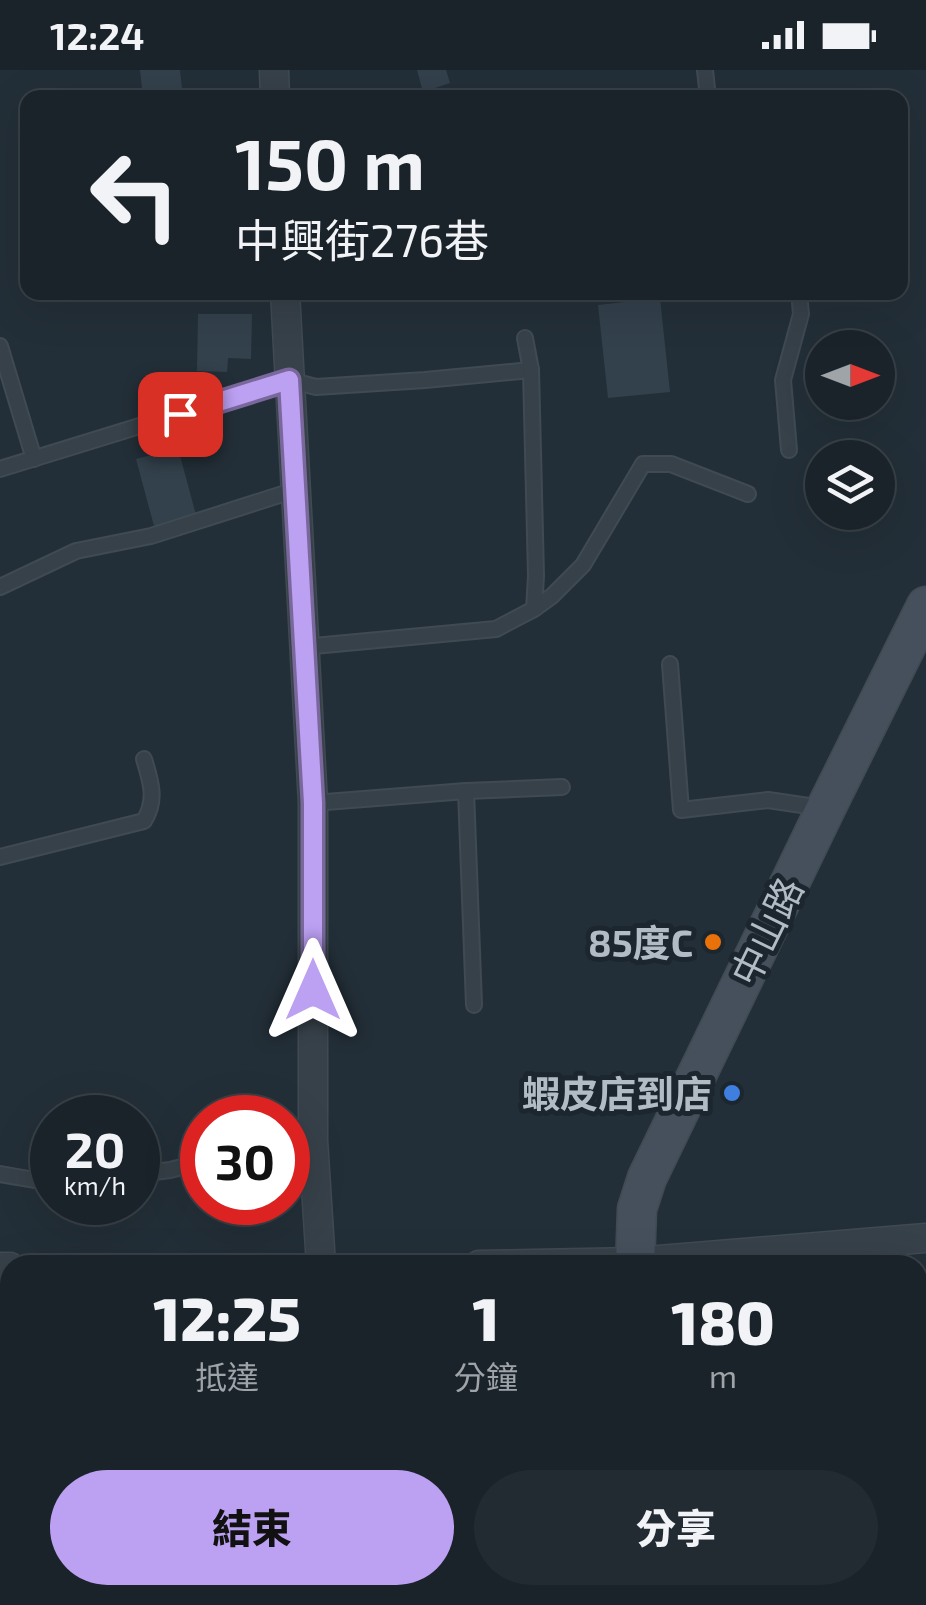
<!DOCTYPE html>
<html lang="zh-TW">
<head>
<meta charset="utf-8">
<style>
  body { margin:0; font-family:"Exo 2","Noto Sans TC",sans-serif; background:#232b32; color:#f1f3f6; height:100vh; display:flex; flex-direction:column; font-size:38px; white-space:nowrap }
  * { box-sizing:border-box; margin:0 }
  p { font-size:32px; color:#9fa4a8 }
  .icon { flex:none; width:55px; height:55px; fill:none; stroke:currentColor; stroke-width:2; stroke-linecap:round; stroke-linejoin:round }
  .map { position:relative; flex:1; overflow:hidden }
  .side { position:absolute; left:0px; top:1185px; width:928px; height:350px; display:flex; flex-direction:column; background:#1a232a; border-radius:30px 30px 0 0; box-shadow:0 10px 40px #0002,0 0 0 2px #384047 }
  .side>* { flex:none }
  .top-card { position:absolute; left:20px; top:20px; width:888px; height:210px; border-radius:20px; box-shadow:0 10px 40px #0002,0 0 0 2px #384047; background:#1a232a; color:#f1f3f6; overflow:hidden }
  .needle { width:65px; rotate:90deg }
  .tools { position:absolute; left:805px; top:260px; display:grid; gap:20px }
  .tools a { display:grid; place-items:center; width:90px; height:90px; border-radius:50%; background:#1a232a; box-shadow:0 10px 40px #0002,0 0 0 2px #384047; font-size:50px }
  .speed { position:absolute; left:30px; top:1025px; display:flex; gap:20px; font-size:50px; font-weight:700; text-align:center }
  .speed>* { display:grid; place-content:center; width:130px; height:130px; border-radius:50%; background:#1a232a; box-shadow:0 10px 40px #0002,0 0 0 2px #384047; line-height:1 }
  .speed small { font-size:25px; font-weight:400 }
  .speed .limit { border:15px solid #d22; background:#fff; color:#111 }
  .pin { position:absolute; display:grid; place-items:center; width:85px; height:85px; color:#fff; margin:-42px; border-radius:20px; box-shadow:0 5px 15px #0006 }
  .me { position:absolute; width:110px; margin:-55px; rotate:0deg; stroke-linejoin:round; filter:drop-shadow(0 0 8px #0008) }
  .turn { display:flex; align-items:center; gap:35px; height:210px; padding:0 50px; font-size:45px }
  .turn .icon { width:130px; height:130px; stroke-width:2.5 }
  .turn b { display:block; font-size:70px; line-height:85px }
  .eta { display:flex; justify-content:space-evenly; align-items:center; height:170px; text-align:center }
  .eta b { font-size:60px; font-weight:800; line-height:70px }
  .button { display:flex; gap:20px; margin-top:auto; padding:20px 50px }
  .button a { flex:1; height:115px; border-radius:60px; background:#bca0f2; color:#111; font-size:40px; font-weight:800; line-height:115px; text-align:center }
  .button a+a { background:#232b32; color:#f1f3f6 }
  .status { display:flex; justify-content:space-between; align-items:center; height:70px; padding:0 50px; background:#1a232a; direction:ltr }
  .status svg { height:28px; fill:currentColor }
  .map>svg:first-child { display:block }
  .building { fill:#33414c }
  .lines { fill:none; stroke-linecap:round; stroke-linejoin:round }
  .lane-casing { stroke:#404a52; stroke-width:18 }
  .street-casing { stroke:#404a52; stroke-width:31 }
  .secondary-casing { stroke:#404a52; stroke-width:41 }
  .lane { stroke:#374149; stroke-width:14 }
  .street { stroke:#374149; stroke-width:28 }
  .secondary { stroke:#45505c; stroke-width:38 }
  .route-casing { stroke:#7a689d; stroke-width:25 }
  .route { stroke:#bca0f2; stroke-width:18 }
  .food-dot { fill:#e8710a; stroke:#1c262e; stroke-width:4 }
  .shop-dot { fill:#3f7fe0; stroke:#1c262e; stroke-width:4 }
  .labels { text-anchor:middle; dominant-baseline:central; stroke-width:10; stroke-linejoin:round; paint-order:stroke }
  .street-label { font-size:38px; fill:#b2bcc5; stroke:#1c262e }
  .poi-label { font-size:38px; font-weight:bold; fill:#b2bcc5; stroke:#1c262e; text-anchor:end }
</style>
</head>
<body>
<div class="status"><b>12:24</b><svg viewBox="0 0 49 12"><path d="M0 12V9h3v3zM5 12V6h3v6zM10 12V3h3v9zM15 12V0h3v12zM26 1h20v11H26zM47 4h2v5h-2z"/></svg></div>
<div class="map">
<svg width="926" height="1535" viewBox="0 0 926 1535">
  <rect width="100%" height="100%" fill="#232f38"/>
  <!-- building -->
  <g class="building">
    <polygon points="140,0 180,0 183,28 143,28"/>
    <polygon points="417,0 446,0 450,13 423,22"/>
    <polygon points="660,228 670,322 608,328 598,235"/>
    <polygon points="198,244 252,244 251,289 228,288 227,302 197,301"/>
    <polygon points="178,378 196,445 154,456 136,389"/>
  </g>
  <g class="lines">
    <!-- lane casing -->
    <g class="lane-casing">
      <g id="lane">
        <polyline points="705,0 708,28"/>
        <polyline points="0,276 34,389"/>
        <polyline points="789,380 783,310 801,244 799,222"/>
        <polyline points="0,399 289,310 316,317 425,310 531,300"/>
        <polyline points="0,517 76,481 151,466 295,420"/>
        <polyline points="534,539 552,526 583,495 643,394 671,394 748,424"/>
        <polyline points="303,577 496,559 534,539 536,506 531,300 525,268"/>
        <polyline points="670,594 681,740 768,730 822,738"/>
        <polyline points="466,721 474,935"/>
        <polyline points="313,733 466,721 562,717"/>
        <path d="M0 787 144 751C157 730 151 712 144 689"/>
        <polyline points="288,1072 313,1070"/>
        <polyline points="0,1104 52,1113"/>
        <polyline points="138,1104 170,1100 202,1092"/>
        <polyline points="0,1500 10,1506"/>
        <polyline points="63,1525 71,1528 73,1535"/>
      </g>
    </g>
    <!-- street casing -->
    <g class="street-casing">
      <g id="street">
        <polyline points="274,0 275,28"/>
        <polyline points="285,222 313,733 313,1070 321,1195"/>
        <polyline points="479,1195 635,1192 926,1168"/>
        <polyline points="0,1197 10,1197"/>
        <polyline points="334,1525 334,1535"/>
      </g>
    </g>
    <!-- secondary casing -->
    <g class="secondary-casing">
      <g id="secondary">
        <polyline points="635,1195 637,1139 647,1108 826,738 926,536"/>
        <polyline points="635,1535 635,1525"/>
      </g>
    </g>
    <!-- lane -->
    <use href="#lane" class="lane"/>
    <!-- street -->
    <use href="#street" class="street"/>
    <!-- secondary -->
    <use href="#secondary" class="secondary"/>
  </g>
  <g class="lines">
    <!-- route casing -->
    <g class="route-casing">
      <polyline id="route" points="180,344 289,310 313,733 313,920"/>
    </g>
    <!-- route -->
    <use href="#route" class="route"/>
  </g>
  <!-- markers -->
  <circle class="food-dot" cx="713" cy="872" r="10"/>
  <circle class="shop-dot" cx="732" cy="1023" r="10"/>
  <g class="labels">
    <!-- street labels -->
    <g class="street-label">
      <text transform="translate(766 861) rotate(-64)">中山路</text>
    </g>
    <!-- poi labels -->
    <g class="poi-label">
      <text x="693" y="872">85度C</text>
      <text x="712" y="1023">蝦皮店到店</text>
    </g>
  </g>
</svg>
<div class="tools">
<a><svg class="needle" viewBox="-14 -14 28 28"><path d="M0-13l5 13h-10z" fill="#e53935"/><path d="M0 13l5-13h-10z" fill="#9fa4a8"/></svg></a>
<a><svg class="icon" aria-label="layers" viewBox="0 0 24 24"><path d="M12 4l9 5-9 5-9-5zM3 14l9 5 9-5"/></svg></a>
</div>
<div class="speed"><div>20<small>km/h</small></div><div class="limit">30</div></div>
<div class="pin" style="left:180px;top:344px;background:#d93025"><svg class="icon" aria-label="arrive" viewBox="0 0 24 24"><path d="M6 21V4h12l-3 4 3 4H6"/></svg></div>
<svg class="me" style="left:313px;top:920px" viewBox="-20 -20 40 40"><path d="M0-17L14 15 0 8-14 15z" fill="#bca0f2" stroke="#fff" stroke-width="4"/></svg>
<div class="top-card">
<div class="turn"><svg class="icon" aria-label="left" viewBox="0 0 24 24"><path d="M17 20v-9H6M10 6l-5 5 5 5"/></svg><div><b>150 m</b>中興街276巷</div></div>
</div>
<section class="side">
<div class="eta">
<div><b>12:25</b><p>抵達</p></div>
<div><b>1</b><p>分鐘</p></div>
<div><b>180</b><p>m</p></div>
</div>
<div class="button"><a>結束</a><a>分享</a></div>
</section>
</div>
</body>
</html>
